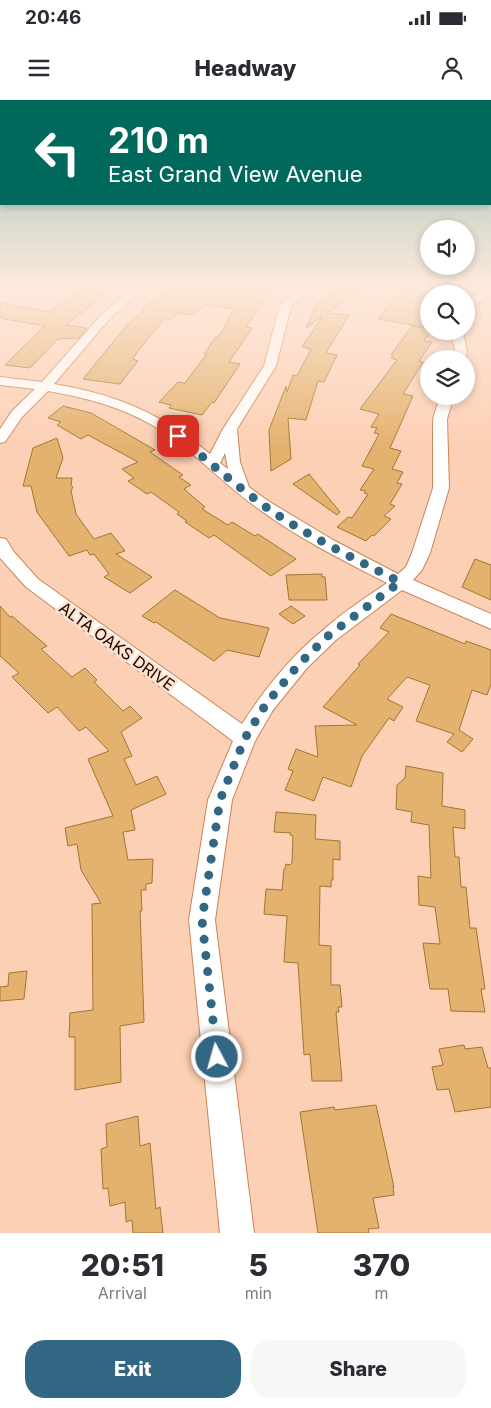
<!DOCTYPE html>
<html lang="en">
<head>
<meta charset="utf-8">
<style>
  body { margin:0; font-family:Inter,sans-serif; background:#f7f7f7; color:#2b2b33; height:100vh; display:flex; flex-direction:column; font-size:19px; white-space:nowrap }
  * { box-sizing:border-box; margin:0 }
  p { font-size:16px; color:#7c7c81 }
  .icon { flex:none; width:28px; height:28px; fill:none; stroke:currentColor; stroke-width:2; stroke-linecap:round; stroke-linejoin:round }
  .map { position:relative; height:1133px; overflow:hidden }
  .sheet { display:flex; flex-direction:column; background:#fff; flex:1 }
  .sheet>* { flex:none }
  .top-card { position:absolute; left:0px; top:0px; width:491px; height:105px; box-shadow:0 2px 8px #0003; background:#00695c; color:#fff; overflow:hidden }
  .controls { position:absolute; left:420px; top:120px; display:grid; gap:10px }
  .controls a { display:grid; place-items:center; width:55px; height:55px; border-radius:50%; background:#fff; box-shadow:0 2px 8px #0003; font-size:25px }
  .pin { position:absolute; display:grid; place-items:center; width:42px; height:42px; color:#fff; margin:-21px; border-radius:10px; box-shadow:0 2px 8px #0006 }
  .me { position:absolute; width:55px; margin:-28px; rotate:354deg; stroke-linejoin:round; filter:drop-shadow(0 0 4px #0008) }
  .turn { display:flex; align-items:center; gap:18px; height:105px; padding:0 25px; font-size:22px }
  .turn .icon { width:65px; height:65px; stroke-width:2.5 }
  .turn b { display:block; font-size:35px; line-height:42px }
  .eta { display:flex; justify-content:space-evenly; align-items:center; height:85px; text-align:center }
  .eta b { font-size:30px; font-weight:800; line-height:35px }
  .cta { display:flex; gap:10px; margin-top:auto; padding:10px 25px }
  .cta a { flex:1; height:58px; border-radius:20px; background:#326783; color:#fff; font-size:20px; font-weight:800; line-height:58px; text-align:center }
  .cta a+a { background:#f7f7f7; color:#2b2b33 }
  .status { display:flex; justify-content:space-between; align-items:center; height:35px; padding:0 25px; background:#fff; direction:ltr }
  .status svg { height:14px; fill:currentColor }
  header { display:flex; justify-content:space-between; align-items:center; height:65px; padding:0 25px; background:#fff; font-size:22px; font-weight:800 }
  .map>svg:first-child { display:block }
  .building { fill:#e4b26f; stroke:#a37530 }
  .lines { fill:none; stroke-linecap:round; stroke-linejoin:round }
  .minor-casing { stroke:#c98558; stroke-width:2 }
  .minor { fill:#fff; fill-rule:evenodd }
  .route { stroke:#326783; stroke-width:9; stroke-dasharray:0 16.2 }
  .labels { text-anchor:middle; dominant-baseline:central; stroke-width:5; stroke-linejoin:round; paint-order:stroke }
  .street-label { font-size:16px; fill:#1e0600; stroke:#fee1ce }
</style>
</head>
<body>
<div class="status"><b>20:46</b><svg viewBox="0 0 49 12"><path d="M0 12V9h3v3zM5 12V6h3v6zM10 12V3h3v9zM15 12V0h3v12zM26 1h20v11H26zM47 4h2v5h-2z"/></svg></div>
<header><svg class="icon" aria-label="menu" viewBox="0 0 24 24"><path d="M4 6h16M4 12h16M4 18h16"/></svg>Headway<svg class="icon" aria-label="person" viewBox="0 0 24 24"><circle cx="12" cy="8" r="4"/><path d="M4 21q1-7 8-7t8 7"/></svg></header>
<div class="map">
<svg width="491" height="1133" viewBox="0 0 491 1133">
  <rect width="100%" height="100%" fill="#fcd0b4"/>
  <!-- building -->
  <g class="building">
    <polygon points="84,187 114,187 66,225 87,228 79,238 58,239 30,268 5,265 44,226 0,218 0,203 50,212"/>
    <polygon points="170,187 202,187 223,191 224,187 279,187 258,201 264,202 246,227 252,228 229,262 240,264 214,303 212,302 202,315 169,308 171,305 159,302 178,282 185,283 207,254 204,254 215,238 220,235 234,209 204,205 192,215 179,213 172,219 165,218 138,251 133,259 138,261 120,284 83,279 127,225 145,209 143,208"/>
    <polygon points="339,187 366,187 327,213 349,215 326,253 337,255 324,282 318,281 306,320 288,318 291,359 271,371 269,330 286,286 287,292 293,275 297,276 311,249 302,247 323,216 306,228 317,203"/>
    <polygon points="402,188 429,193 429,221 424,227 378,219"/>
    <polygon points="412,226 428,229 427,231 431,231 424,241 432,242 419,261 423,262 403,294 413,296 390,348 401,351 392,369 403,372 397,383 402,384 390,404 395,406 384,416 391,419 374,436 372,435 366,441 337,427 348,417 352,418 368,394 364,393 366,391 360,390 374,369 362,366 379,334 374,333 377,328 371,327 379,314 360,309 397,260 391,258 393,256 391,255"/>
    <polygon points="63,306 91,313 155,350 150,352 183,375 179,377 191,385 184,389 205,407 202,409 228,425 232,422 255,436 258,434 296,459 271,476 214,435 209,438 185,422 187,421 177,414 179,412 151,392 147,394 128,381 134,378 122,369 138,362 88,335 81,339 57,325 61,322 48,318"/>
    <polygon points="57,338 63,358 56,378 72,378 71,385 73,387 71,391 76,414 94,439 111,433 125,451 116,454 152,477 130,493 104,477 109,474 94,454 90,455 87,450 69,456 37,412 31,386 23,386 33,348"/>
    <polygon points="309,374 340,412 337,415 293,384"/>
    <polygon points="475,459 491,465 491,500 462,487"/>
    <polygon points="322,474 322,477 325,477 327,500 289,500 286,475"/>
    <polygon points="175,490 220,518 269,528 259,557 227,550 214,561 156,522 154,523 142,516"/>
    <polygon points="0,506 10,517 12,516 47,546 41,549 72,577 85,568 97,580 94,582 123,611 130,606 142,618 121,632 132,656 124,659 136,685 157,676 166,694 131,710 135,730 123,732 128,760 153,759 152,783 146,784 146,790 141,790 142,811 140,811 144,922 120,926 121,982 75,990 75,937 69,937 70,913 93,910 92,804 101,803 81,770 77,744 68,746 65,728 113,716 88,659 109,651 86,627 79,631 57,607 48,613 12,577 19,573 0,556"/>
    <polygon points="291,506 305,516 293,524 279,514"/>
    <polygon points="391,514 465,544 466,541 491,550 491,584 487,595 472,590 459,630 473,639 462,652 447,642 454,634 416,621 430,585 407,577 387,599 403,607 394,621 389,618 362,656 351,687 323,677 314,701 285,690 293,671 288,669 296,649 318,657 315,626 357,625 323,607 360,565 358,564 389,532 380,528"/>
    <polygon points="406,666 443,673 442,706 465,710 465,729 453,727 455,757 459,757 461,787 466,787 470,828 476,828 485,889 481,889 485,912 451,911 448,889 430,889 423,843 440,844 435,807 419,805 418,776 431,778 429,725 411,722 412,712 396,709 397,685 405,678"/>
    <polygon points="276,712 316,715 315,739 340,741 340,760 333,759 333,780 331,780 331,787 320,786 319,845 331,846 331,885 340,885 342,907 338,907 339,912 336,912 342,981 312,981 310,954 304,955 298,863 284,862 287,816 264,814 266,789 282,790 284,769 285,769 286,764 290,765 292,763 293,736 290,735 291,733 274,732"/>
    <polygon points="27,871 24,899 0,901 0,887 8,886 9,873"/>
    <polygon points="464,945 465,949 482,947 488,968 491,968 491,1007 455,1012 449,989 437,990 432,967 443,965 439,949"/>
    <polygon points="376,1005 394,1087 393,1086 394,1095 373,1098 379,1128 368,1129 369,1133 318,1133 300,1012 334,1007 335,1010"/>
    <polygon points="138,1016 140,1046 150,1043 156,1109 160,1107 163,1133 133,1133 132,1120 126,1122 125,1102 110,1106 108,1088 103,1089 101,1049 107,1047 106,1024"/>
  </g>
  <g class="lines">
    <!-- minor casing -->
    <g class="minor-casing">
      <g id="minor">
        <path d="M135 187H147L112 216 54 284C118 295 160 313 210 354L223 329 264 266 280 205 302 187H314L291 206 276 266 237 329 240 362 249 387 268 401 333 440 398 474 406 467 412 453 433 388V319L440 296H454L447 319 449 388 430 453 422 470 413 480 491 514V529L402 490 336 540 307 568 273 610 255 641 232 700 215 820 254 1133H220L189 820 208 700 233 641 26 487 0 458V438L6 439 14 452 38 479 242 624C264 590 290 557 322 531 342 513 365 498 387 483 342 460 296 437 256 407 220 381 190 347 152 325 119 306 84 297 48 291L22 317 5 342 0 343V329L12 311 35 289 0 285V277L42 282 104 212ZM225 353 228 369 220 363Z"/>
        <polygon points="491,187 491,195 466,210 467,200"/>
        <polygon points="451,231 463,231 467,252 465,259 453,259 455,252"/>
      </g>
    </g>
    <!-- minor -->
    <use href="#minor" class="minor"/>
  </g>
  <!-- sky -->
  <linearGradient id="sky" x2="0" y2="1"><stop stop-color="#98beb2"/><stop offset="0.54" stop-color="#feeadd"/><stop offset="1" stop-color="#feeadd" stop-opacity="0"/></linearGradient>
  <rect width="491" height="346" fill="url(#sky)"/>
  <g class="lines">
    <!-- route -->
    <path class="route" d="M178 336C209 362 240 389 273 412 314 439 357 460 400 482L329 535 300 563 266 604 245 638 220 700 202 820 217 957"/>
  </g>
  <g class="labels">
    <!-- street labels -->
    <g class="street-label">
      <text transform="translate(117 546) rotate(36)">ALTA OAKS DRIVE</text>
    </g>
  </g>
</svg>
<div class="controls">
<a><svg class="icon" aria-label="sound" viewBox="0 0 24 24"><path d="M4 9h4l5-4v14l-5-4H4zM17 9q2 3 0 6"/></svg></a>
<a><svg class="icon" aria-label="search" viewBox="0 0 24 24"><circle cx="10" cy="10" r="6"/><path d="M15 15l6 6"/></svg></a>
<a><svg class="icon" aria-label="layers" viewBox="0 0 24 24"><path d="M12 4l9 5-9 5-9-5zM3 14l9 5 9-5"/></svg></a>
</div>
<div class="pin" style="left:178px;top:336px;background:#d93025"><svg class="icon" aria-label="arrive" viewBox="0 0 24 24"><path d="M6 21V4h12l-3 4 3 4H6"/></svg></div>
<svg class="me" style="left:217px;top:957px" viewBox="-20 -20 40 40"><circle r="17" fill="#326783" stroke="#fff" stroke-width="3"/><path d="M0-11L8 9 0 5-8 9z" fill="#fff"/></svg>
<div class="top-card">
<div class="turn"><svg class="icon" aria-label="left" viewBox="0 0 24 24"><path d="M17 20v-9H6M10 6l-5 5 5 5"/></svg><div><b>210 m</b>East Grand View Avenue</div></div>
</div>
</div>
<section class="sheet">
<div class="eta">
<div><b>20:51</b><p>Arrival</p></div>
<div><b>5</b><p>min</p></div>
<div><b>370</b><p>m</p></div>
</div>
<div class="cta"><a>Exit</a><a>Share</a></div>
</section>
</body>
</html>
